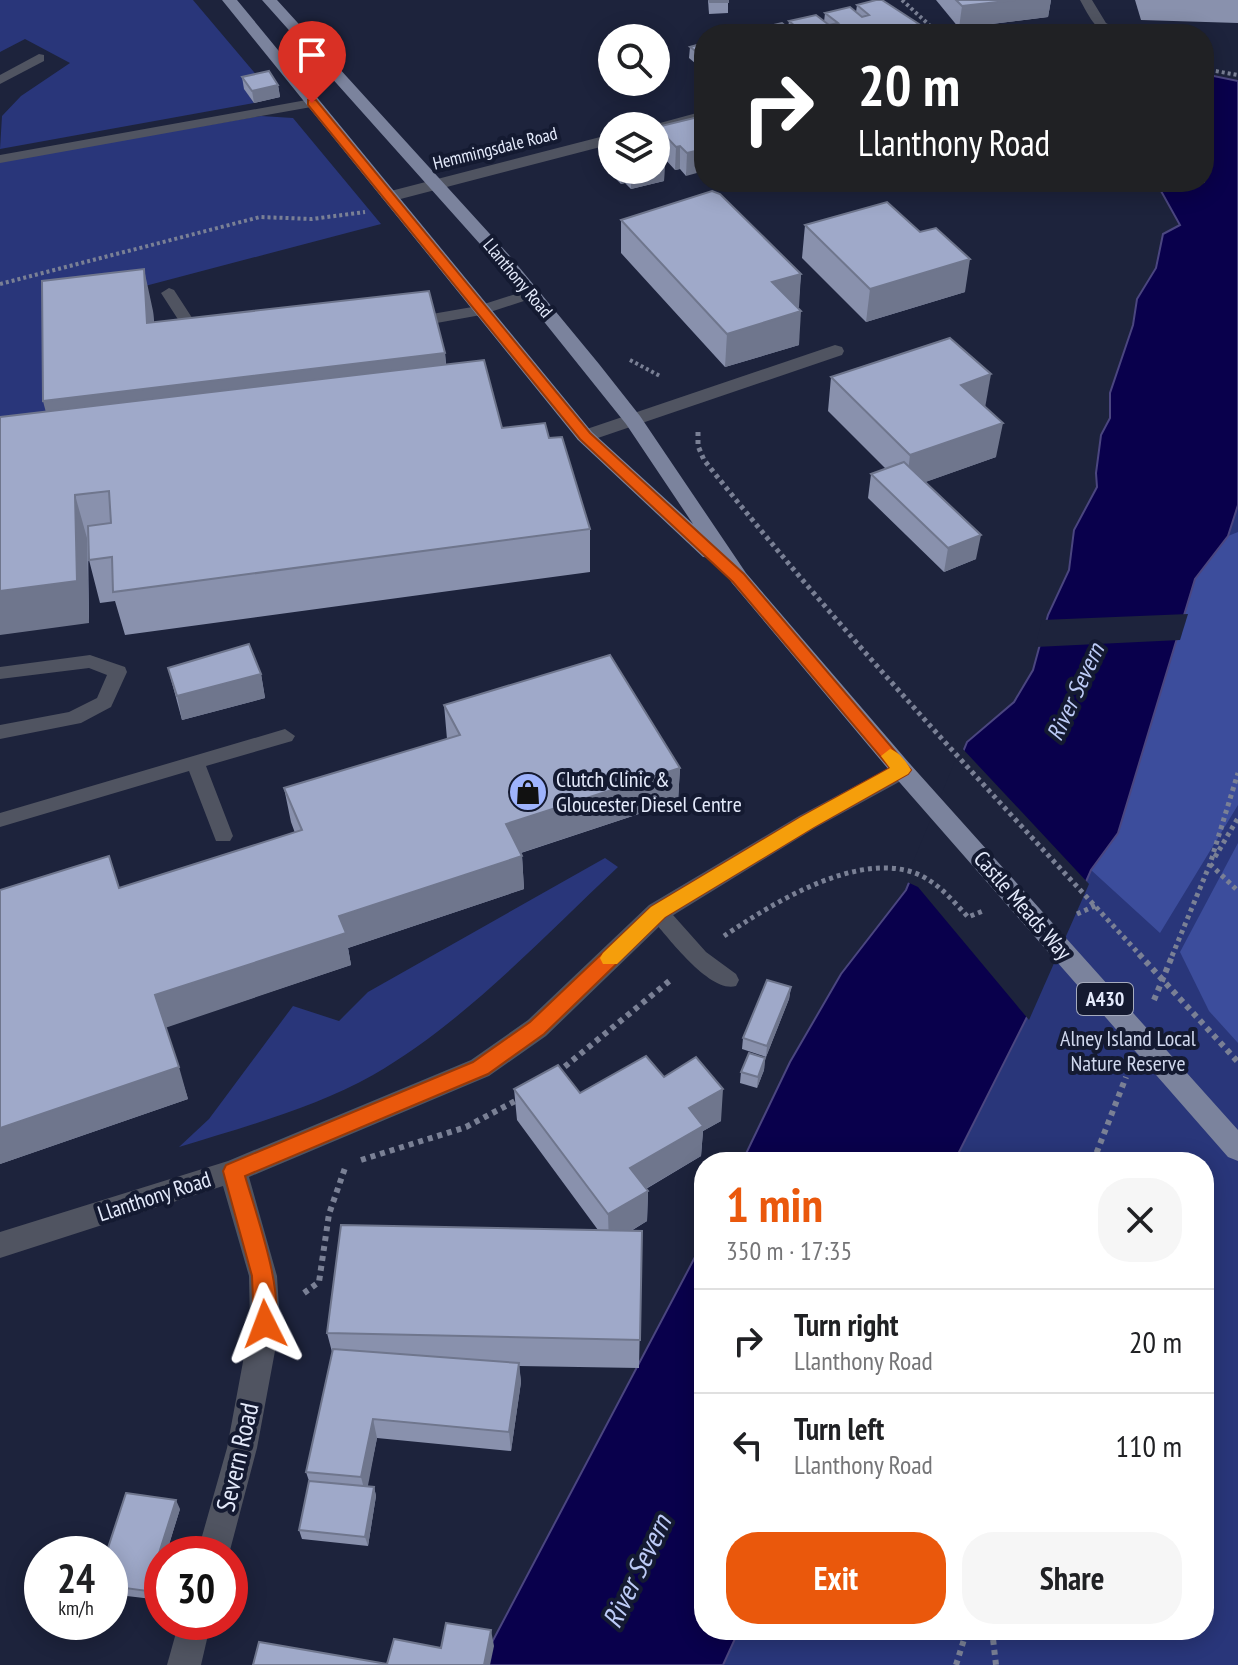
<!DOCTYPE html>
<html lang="en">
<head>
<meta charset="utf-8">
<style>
  body { margin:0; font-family:"PT Sans Narrow",sans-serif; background:#f6f6f6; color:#202124; height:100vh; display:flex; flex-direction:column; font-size:30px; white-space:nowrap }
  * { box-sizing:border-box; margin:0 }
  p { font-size:26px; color:#757577 }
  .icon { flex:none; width:44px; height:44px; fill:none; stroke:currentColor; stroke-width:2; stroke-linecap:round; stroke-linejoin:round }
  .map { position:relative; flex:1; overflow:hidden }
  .details { position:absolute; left:694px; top:1152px; width:520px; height:488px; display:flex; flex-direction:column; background:#fff; border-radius:32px; box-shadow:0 4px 20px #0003 }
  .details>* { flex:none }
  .banner { position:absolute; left:694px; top:24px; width:520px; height:168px; border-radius:32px; box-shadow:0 4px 20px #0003; background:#202124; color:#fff; overflow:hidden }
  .fabs { position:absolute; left:598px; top:24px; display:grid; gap:16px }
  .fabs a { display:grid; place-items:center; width:72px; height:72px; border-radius:50%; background:#fff; box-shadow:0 4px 20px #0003; font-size:40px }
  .speed { position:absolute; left:24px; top:1536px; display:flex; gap:16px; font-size:40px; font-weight:700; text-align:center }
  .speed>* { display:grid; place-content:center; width:104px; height:104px; border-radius:50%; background:#fff; box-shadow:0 4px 20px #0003; line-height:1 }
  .speed small { font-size:20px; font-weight:400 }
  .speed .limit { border:12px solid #d22; background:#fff; color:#111 }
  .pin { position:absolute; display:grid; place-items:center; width:68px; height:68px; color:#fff; margin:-82px -34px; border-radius:50% 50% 50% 0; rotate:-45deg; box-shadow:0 0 8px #0007 }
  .pin .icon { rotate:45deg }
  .me { position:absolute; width:88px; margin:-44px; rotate:357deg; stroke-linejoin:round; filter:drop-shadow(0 0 6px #0008) }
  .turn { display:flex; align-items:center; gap:28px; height:168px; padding:0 32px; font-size:36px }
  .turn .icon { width:104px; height:104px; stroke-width:2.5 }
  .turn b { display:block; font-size:56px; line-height:68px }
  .round { display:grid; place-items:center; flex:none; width:84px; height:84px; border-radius:32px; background:#f6f6f6 }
  .summary { display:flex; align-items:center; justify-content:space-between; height:136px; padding:0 32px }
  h1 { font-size:48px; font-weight:700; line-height:60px; color:#ea580c }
  .cta { display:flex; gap:16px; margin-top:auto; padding:16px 32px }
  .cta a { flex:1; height:92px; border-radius:32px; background:#ea580c; color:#fff; font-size:32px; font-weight:700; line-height:92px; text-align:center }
  .cta a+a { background:#f6f6f6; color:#202124 }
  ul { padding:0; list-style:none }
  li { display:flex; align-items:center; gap:24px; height:104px; padding:0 32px; border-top:2px solid #e0e0e0 }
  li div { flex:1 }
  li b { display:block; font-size:30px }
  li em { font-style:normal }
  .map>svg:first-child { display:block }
  .green { fill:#29367a }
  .forest { fill:#3c4d9c }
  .water { fill:#09004c; stroke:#4b4680; stroke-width:2 }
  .pier { fill:#1d233c }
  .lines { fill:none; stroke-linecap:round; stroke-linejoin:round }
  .path-far2 { stroke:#7a8095; stroke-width:4; stroke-dasharray:3 3; stroke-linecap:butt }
  .path-far1 { stroke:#7a8095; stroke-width:5; stroke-dasharray:4 4; stroke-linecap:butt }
  .path { stroke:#7a8095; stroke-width:6; stroke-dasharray:5 5; stroke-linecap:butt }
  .lane { fill:#505461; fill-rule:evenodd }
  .street { fill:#505461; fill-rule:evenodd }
  .primary { fill:#7b839d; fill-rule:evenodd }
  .wall { fill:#8991ad }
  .shaded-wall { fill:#6f768d }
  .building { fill:#9fa9c9; stroke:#6f768d; stroke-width:2 }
  .route { fill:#ea580c; stroke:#983908; stroke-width:2 }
  .slow { fill:#f59e0b }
  .labels { text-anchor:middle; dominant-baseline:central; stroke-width:8; stroke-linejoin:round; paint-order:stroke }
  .far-street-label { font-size:18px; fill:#e4eafb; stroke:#141a31 }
  .shield { fill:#141a31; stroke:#a6acbe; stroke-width:2 }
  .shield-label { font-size:20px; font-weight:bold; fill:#e4eafb }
  .poi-label { font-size:22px; fill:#e4eafb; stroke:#141a31; text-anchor:start }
  .street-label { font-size:22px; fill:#e4eafb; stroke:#141a31 }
  .park-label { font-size:22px; fill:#d0d8ee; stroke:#141a31 }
  .water-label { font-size:24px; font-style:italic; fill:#bdcbf7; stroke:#141a31 }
  .near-street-label { font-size:26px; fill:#e4eafb; stroke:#141a31 }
  .near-water-label { font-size:28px; font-style:italic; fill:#bdcbf7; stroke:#141a31 }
</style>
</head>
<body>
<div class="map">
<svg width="1238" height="1665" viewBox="0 0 1238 1665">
  <rect width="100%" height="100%" fill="#1d233c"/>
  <!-- green -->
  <g class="green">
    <polygon points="0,0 193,0 264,84 245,89 254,103 0,149 2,116 21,96 70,63 25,39 0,52"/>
    <polygon points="261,116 293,118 381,224 111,295 54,444 0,456 0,161"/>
    <polygon points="1238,505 1238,1665 722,1665 738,1630 1204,1630 1204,1162 953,1162 1228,536"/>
    <path d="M605 858 618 867C540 940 466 1021 373 1075 314 1108 244 1127 179 1147L209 1119 293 1006 339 1021 368 992Z"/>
  </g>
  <!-- forest -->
  <g class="forest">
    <polygon points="1238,532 1238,805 1160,933 1091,870 1168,669 1195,579 1228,536"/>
    <polygon points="1238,843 1238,1043 1209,1011 1180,952"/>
  </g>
  <!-- water -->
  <g class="water">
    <polygon points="1204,74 1238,81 1238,505 1228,536 1195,579 1118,833 1091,870 1027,1017 954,1162 742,1162 790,1062 841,974 906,890 967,742 1014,702 1033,670 1048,615 1069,570 1074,530 1097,487 1096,473 1101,435 1110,418 1110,393 1133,325 1137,299 1156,268 1163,234 1180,225 1156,182 1204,182"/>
    <polygon points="704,1240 704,1630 739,1630 723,1665 480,1665"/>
  </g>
  <!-- pier -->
  <g class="pier">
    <polygon points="1188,614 1180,640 1035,647 1042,620"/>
    <polygon points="961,747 1089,884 1029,1020 918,887 905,881"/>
  </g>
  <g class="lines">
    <!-- path-far2 -->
    <g class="path-far2">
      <polyline points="902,0 939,34"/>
      <polyline points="1204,69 1238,75"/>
      <polyline points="0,284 260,217 312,219 365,212"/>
      <polyline points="630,360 660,376"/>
    </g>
    <!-- path-far1 -->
    <g class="path-far1">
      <path d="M698 432V446L704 460C841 633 992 794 1141 956"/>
      <polyline points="1215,857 1238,818"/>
      <polyline points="1210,864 1238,891"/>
      <polyline points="1077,914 1097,905"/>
      <path d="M724 936C773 903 862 847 922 876 941 886 954 902 968 917L983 911"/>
      <polyline points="1172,956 1210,864 1238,773"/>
    </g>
    <!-- path -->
    <g class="path">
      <polyline points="1139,954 1238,1062"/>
      <polyline points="1154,1000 1173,954"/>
      <polyline points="557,1073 673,978"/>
      <polyline points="361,1160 466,1127 519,1099"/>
      <polyline points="1093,1162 1126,1077"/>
      <polyline points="304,1293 319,1282 329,1214 346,1165"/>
      <polyline points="992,1630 996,1665"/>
      <polyline points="956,1665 967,1630"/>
    </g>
    <!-- lane -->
    <g class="lane">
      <path d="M1080 0H1092L1106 23 1127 34C1096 34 1094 25 1080 0Z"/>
      <polygon points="39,54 44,55 44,61 0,84 0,75"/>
      <polygon points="312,99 317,100 317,106 0,163 0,155"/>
      <polygon points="169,288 174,290 200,330 206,332 206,338 190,338 161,293"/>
      <polygon points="531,289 536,291 536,297 481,315 409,328 401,323 409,318 478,306"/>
      <polygon points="90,655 125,667 127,672 111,707 81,723 0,739 0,725 69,712 97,698 107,675 89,668 0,679 0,667"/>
      <polygon points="285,729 295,736 292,741 206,766 233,836 230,841 216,841 189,771 0,827 0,813"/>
      <path d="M658 904 665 906 706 952 736 974 739 980 736 986C710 994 667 936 651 918L648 912 651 906Z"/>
    </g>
    <!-- street -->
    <g class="street">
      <polygon points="704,111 704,121 656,133 656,126 649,126"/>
      <polygon points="612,134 612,144 389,202 381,197 383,193"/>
      <polygon points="835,345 842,347 844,351 842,355 592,440 578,440 575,436 578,432"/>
      <polygon points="902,761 910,764 914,770 910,776 815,828 667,919 546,1036 489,1076 249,1177 277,1276 280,1324 257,1448 229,1554 197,1554 227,1448 250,1324 249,1276 223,1186 0,1258 0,1232 228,1161 471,1060 528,1020 649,905 799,816"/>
      <polygon points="179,1622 211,1622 201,1665 167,1665"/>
    </g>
    <!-- primary -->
    <polygon class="primary" points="222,0 237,0 592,432 693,524 626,424 497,263 262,0 277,0 509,255 599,364 640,416 746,573 910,764 1238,1130 1238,1161 1228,1157 894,776 732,583 715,558 703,557 578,440"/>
  </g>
  <!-- wall -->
  <g class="wall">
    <polygon points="708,0 728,0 728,13 709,14"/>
    <polygon points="936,0 1051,0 1048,17 959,28"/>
    <polygon points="1135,0 1238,0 1238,23 1141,20"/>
    <polygon points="857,5 919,24 918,34 769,34 769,26 788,28 789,21 824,22 825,13 856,12"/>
    <polygon points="704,43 704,68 702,69 689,58 690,47"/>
    <polygon points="242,77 278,85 280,97 254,103 244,89"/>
    <polygon points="698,117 686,176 680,169 675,170 665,159 664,181 631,189 625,183 621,184 602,165 602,142 612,140 612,170 656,170 657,127"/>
    <polygon points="621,220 801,274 798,307 799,345 725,367 621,253"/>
    <polygon points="805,225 965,292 866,322 802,258"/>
    <polygon points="153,311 154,323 445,353 446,364 502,428 549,438 590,529 590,572 125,635 115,601 100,603 89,560 88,537 89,623 46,412"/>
    <polygon points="831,377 986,407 996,457 925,482 976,559 944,572 868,498 871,474 886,469 828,411"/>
    <polygon points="168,668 261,674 265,698 182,720"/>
    <polygon points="444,705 680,768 678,801 521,853 522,856 524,889 348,948 351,965 165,1027 188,1099 0,1164 0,890 119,888 295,833 291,822 284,788 447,739"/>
    <polygon points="791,987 789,999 766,1057 742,1049 743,1038"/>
    <polygon points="765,1058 764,1070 757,1088 740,1083 741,1072"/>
    <polygon points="664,1077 721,1121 703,1131 701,1156 646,1189 648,1191 647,1221 631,1231 642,1231 639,1368 519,1366 521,1382 511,1451 377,1438 367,1486 374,1487 376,1496 368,1546 302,1539 299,1530 309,1481 306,1472 332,1352 327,1333 598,1230 517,1120 514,1089 580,1093"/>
    <polygon points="180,1509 152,1599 110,1594 110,1554"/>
  </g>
  <!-- shaded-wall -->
  <g class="shaded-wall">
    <polygon points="1015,0 1051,0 1048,17 959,28 962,6"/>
    <polygon points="919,24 918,34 880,34"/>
    <polygon points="278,85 280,97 254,103 252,91"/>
    <polygon points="680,146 680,169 675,170 676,147"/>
    <polygon points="704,149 704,171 686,176 687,153"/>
    <polygon points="665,150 664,181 631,189 631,170 656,170 658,152"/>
    <polygon points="621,170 625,170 625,183 621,184"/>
    <polygon points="970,259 965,292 866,322 870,289"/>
    <polygon points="144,269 153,311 156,365 147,323"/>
    <polygon points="801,274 799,307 770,315 772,282"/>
    <polygon points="801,311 799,345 725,367 727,334"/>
    <polygon points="445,353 448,396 54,444 43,401"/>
    <polygon points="991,374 985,408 961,385"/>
    <polygon points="1003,423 996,457 906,489 910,455"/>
    <polygon points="75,495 87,538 89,623 0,635 0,591"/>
    <polygon points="981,535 976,559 944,572 948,548"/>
    <polygon points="261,674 265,698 182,720 177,696"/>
    <polygon points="680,768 678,801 508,857 506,824"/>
    <polygon points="522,856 524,889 348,948 351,965 165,1028 155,995 339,916"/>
    <polygon points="791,987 789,999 766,1057 767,1046"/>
    <polygon points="765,1058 764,1070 757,1088 758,1077"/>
    <polygon points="179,1067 188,1099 0,1164 0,1128"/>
    <polygon points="723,1089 721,1121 703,1131 701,1156 630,1198 630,1168 689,1108"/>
    <polygon points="648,1191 647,1221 609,1244 608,1214"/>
    <polygon points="519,1363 521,1382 511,1451 509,1432"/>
    <polygon points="373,1419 377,1438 366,1496 361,1477"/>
    <polygon points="374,1487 376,1496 368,1546 365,1537"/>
    <polygon points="176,1500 180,1509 166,1554 162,1554 162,1567 152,1599 147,1591"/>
    <polygon points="491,1630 494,1646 490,1665 484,1665"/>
  </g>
  <!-- building -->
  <g class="building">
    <polygon points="709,0 728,0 728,2 710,2"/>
    <polygon points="876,0 882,0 919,24 880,34 778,34 769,26 782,23 795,34 802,32 789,21 816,15 829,25 838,23 825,13 850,7 862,17 869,15 857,5"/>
    <polygon points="956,0 1015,0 962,6"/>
    <polygon points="743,27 752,34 721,33"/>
    <polygon points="704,43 704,57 690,47"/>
    <polygon points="269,71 278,85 252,91 242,77"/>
    <polygon points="698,117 704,123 704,149 687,153 680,146 676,147 657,127"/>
    <polygon points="612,140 612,152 602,142"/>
    <polygon points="656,141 665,150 658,152 664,158 656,160"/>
    <polygon points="712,191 720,194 801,274 772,282 801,311 727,334 621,220"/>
    <polygon points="887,202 920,232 936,228 970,259 870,289 805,225"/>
    <polygon points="144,269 147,323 429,291 445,353 43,401 42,281"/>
    <polygon points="950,338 991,374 961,385 1003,423 910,455 831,377"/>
    <polygon points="484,360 502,428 545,423 549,438 562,437 590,529 113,592 112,557 89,560 88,526 111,523 109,491 75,495 77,581 0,591 0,417"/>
    <polygon points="904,462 981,535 948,548 871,474"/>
    <polygon points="249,644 261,674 177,696 168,668"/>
    <polygon points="610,655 680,768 506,824 522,856 339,916 346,933 155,995 179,1067 0,1128 0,890 109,856 119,888 302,830 284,788 460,735 444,705"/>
    <polygon points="767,980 791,987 767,1046 743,1038"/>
    <polygon points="749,1053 765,1058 758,1077 741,1072"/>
    <polygon points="646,1056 664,1077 696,1057 723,1089 689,1108 703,1126 630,1168 648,1191 608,1214 514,1089 558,1065 580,1093"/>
    <polygon points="341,1225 642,1231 640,1340 327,1333"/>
    <polygon points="333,1349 519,1363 509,1432 373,1419 361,1477 306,1472"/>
    <polygon points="309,1481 374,1487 365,1537 299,1530"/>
    <polygon points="126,1493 176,1500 147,1591 110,1586 110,1554 106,1554"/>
    <polygon points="446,1623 491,1630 484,1665 253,1665 259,1642 387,1664 394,1639 441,1648"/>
  </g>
  <!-- route -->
  <path class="route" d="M308 100H316L590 433 744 574 911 770 908 774 814 827 665 917 544 1034 488 1074 245 1176C255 1211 287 1298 273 1331L265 1334 257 1331 254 1324 252 1276 223 1171 226 1165 473 1062 530 1022 651 907 801 817 890 768 733 582 580 439 308 105Z"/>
  <!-- slow -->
  <path class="slow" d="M890 749C899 752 906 761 911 770L908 774 814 827 665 917 617 964H603L600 958 603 953 651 907 801 817 890 768 881 756Z"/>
  <!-- icons -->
  <defs>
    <g id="shop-disc" transform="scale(2)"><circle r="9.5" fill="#9eb3fd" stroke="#141a31"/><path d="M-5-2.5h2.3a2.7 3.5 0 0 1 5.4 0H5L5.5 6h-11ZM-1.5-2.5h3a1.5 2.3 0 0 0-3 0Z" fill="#111"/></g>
  </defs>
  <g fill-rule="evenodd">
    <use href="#shop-disc" x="528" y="792"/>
  </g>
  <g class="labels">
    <!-- far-street labels -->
    <g class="far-street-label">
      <text transform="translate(495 148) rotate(-14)">Hemmingsdale Road</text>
      <text transform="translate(518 278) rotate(50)">Llanthony Road</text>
    </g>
    <!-- shield labels -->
    <rect class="shield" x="1077" y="983" width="56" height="32" rx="6"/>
    <g class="shield-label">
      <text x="1105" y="999">A430</text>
    </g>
    <!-- poi labels -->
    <g class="poi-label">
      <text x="556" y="779">Clutch Clinic &amp;<tspan x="556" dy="25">Gloucester Diesel Centre</tspan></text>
    </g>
    <!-- street labels -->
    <g class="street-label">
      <text transform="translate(1023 905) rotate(49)">Castle Meads Way</text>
      <text transform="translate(154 1196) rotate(-18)">Llanthony Road</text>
    </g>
    <!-- park labels -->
    <g class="park-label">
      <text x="1128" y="1038">Alney Island Local<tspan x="1128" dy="25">Nature Reserve</tspan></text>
    </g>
    <!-- water labels -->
    <g class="water-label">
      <text transform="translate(1075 692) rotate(-65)">River Severn</text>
    </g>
    <!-- near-street labels -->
    <g class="near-street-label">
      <text transform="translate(237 1457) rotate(-77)">Severn Road</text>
    </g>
    <!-- near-water labels -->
    <g class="near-water-label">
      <text transform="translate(636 1571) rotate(-64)">River Severn</text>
    </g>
  </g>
</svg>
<div class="fabs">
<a><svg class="icon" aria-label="search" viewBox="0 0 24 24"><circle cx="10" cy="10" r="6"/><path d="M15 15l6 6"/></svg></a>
<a><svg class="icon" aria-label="layers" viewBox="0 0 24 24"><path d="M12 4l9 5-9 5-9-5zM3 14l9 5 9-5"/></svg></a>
</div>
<div class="speed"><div>24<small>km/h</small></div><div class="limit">30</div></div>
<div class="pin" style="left:312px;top:103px;background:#d93025"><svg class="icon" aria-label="arrive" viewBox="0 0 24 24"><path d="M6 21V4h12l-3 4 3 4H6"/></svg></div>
<svg class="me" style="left:265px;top:1324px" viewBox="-20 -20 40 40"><path d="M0-17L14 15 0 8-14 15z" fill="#ea580c" stroke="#fff" stroke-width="4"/></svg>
<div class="banner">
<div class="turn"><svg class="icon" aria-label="right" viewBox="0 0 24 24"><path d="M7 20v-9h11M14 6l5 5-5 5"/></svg><div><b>20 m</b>Llanthony Road</div></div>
</div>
<section class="details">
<div class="summary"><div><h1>1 min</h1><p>350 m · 17:35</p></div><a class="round"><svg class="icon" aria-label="close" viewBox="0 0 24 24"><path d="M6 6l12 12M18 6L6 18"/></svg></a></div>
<ul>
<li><svg class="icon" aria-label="right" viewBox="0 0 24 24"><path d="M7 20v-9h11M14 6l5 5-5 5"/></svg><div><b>Turn right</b><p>Llanthony Road</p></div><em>20 m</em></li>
<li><svg class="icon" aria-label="left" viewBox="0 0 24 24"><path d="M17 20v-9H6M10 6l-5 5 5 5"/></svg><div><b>Turn left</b><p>Llanthony Road</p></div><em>110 m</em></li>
</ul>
<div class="cta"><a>Exit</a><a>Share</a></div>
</section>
</div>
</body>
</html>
